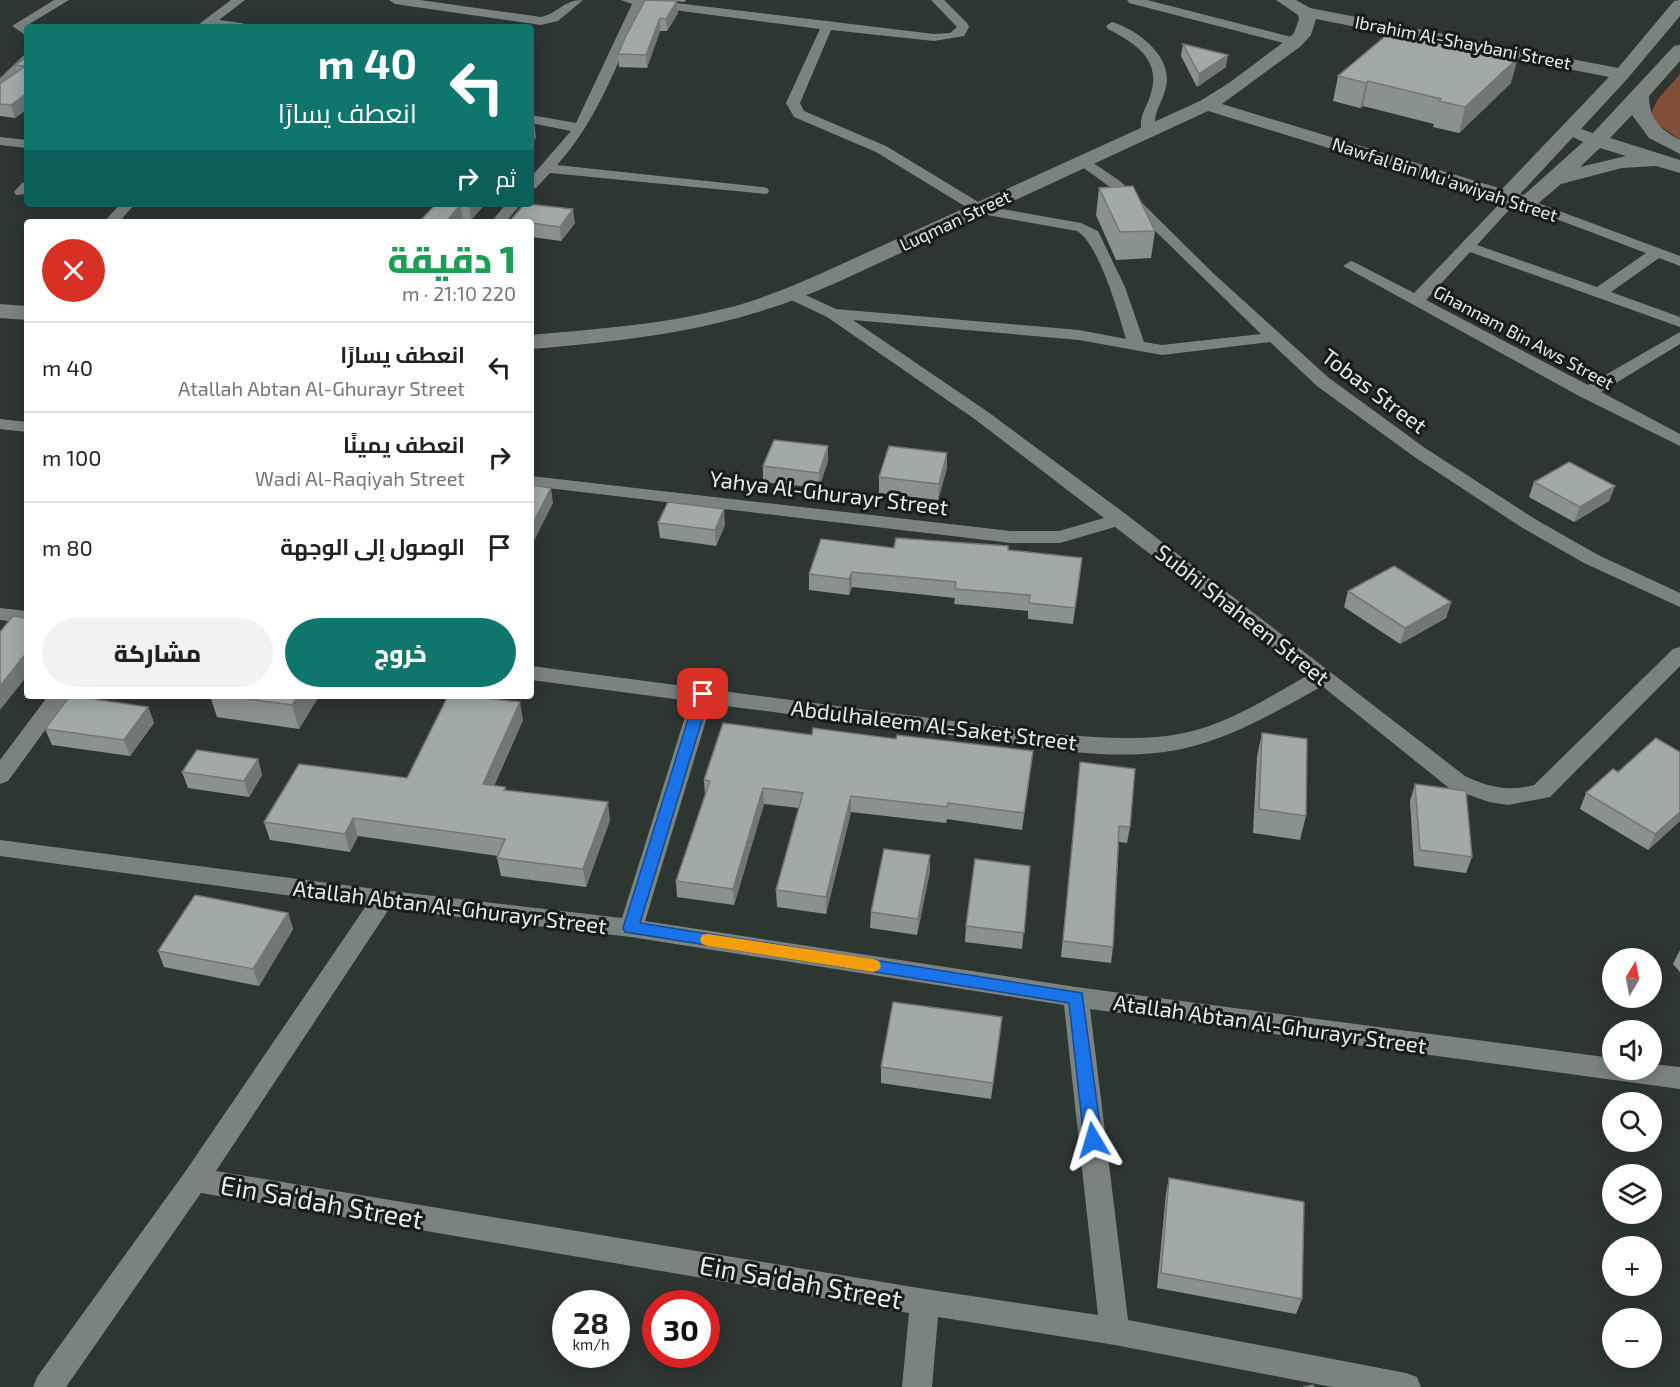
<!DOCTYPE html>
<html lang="ar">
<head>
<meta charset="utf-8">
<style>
  body { margin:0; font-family:"Exo 2",Cairo,sans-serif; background:#f2f2f2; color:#202124; direction:rtl; height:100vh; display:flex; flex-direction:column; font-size:22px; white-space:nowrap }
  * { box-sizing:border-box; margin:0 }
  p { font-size:20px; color:#757577 }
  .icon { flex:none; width:33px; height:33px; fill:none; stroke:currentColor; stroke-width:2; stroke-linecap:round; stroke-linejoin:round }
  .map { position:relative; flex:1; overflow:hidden; direction:ltr }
  .details { position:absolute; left:24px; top:219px; width:510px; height:480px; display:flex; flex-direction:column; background:#fff; border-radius:6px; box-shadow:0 3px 15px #0003; direction:rtl }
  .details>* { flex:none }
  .hud { position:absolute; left:24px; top:24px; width:510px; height:183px; border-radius:6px; box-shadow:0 3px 15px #0003; direction:rtl; background:#0f766e; color:#fff; overflow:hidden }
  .needle { width:39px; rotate:10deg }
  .buttons { position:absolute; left:1602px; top:948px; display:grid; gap:12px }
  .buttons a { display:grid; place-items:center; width:60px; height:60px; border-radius:50%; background:#fff; box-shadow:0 3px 15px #0003; font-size:30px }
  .speed { position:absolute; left:552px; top:1290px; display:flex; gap:12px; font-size:30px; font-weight:700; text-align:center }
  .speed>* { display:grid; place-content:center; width:78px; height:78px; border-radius:50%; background:#fff; box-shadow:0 3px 15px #0003; line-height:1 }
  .speed small { font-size:15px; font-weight:400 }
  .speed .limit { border:9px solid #d22; background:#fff; color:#111 }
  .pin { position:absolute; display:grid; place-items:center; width:51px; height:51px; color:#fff; margin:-26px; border-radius:12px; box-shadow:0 3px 9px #0006 }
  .me { position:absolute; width:66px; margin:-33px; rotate:353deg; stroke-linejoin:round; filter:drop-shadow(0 0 4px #0008) }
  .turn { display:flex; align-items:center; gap:21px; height:126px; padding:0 18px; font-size:27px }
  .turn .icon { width:78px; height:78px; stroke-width:2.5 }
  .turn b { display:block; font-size:42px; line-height:51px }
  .then { display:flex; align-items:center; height:57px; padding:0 18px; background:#0003; gap:12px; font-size:22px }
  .round { display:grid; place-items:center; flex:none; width:63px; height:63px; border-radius:32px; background:#f2f2f2 }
  .summary { display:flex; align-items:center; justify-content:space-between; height:102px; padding:0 18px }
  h1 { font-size:36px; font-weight:800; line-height:45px; color:#1e9e55 }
  .primary-button { display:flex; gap:12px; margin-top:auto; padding:12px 18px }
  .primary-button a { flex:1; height:69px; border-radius:36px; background:#0f766e; color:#fff; font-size:24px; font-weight:800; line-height:69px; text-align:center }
  .primary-button a+a { background:#f2f2f2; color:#202124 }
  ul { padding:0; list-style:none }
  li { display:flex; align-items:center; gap:18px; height:90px; padding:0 18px; border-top:2px solid #e0e0e0 }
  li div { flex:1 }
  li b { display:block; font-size:22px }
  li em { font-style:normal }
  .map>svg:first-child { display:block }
  .green { fill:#814f39 }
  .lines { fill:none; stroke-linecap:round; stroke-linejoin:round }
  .street { fill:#7b837f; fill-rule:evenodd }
  .secondary { fill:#7b837f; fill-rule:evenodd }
  .wall { fill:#8a928f }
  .shaded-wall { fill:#717774 }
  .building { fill:#a1aaa6; stroke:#717774; stroke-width:1.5 }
  .route { fill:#1a73e8; stroke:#114b97; stroke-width:1.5 }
  .slow { fill:#f59e0b }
  .labels { text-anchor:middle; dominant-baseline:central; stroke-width:6; stroke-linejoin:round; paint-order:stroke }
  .far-street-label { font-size:18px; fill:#e7ebe9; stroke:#191c1b }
  .street-label { font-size:22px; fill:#e7ebe9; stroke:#191c1b }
  .near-street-label { font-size:27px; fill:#e7ebe9; stroke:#191c1b }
</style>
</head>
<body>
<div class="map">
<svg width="1680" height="1387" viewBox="0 0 1680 1387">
  <rect width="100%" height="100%" fill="#2e3632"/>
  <!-- green -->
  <polygon class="green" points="1680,74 1680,140 1655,122 1651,113 1658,99"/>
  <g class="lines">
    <!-- street -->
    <g class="street">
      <polygon points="54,0 69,0 26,26 27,36 12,26"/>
      <polygon points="231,0 245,0 219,20 242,23 248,27 195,27"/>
      <path d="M389 0H420L541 17C559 13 563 0 583 0L558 21 541 25 395 4Z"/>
      <path d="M621 0H651L934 34 950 33 957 27 931 0H944L967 23 969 27 964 36 934 41 831 30 800 103 804 111 886 146 985 206 1081 223 1098 231 1125 287 1144 342 1162 345 1261 334 1110 187 1074 161 1076 158H1086L1120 181 1214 274 1329 378 1425 448 1535 519 1598 555 1680 593V607L1584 563 1521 527 1413 456 1317 386 1270 342 1162 355 1079 340 853 320 988 412 1127 515 1465 776C1488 787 1509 792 1534 785L1673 649 1680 647V666L1550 797 1508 805 1489 802 1449 788 1322 686C1278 711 1235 736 1186 748 1117 764 1041 747 973 738 885 727 798 715 711 704L645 921 1076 987 1612 1058V1070H1652V1064L1680 1067V1089L1090 1009 1128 1320 1406 1373 1417 1377 1421 1387H1332L1115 1345 938 1317 932 1387H902L909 1313 201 1193 66 1387H33L37 1377 185 1172 366 906 0 856V840L383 890 622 918 690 701 531 680V666L1052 734C1096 737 1141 742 1184 733 1229 724 1269 697 1308 675L1115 527 1060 543H1011L531 486V476L1011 531H1059L1104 518 976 420 827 317 785 297 783 294 785 291H797L836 309 1079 330 1126 339C1118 312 1099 244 1077 231L976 213 876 152 794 117 786 103 820 29 643 6C618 61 598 120 557 165L762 187 767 188 769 191 767 194 550 173 536 188 531 189V177L571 131 531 123V115L576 123 632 4ZM389 909 631 937 1064 1005 1098 1315 925 1289 216 1171Z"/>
      <polygon points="1127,0 1147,0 1299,39 1301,42 1295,46 1129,3"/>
      <path d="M1112 22C1136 29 1168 53 1167 80 1166 92 1161 101 1157 111 1154 119 1156 127 1153 134H1143C1138 123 1143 112 1148 102 1165 63 1139 45 1108 29L1106 26Z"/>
      <polygon points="27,55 27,66 5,88 0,89 0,78 23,56"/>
      <polygon points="0,137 27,140 27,148 0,145"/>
      <polygon points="27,182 27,194 16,195 14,192 22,183"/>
      <polygon points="1513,194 1520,198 1477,245 1597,287 1646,253 1522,206 1520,203 1522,200 1527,199 1680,256 1680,266 1659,258 1611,292 1680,317 1680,327 1470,252 1426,300 1588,385 1680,332 1680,344 1601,392 1680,434 1680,446 1581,397 1343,266 1351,261 1356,263 1414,293 1508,195"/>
      <polygon points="120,204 135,204 119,222 104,222"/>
      <polygon points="506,204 521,204 506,222 491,222"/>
      <polygon points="0,419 27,422 27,432 0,429"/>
      <polygon points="0,608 27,611 27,623 0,620"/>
      <polygon points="48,696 70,696 8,781 0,784 0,760"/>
    </g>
    <!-- secondary -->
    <g class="secondary">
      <path d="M1276 0H1296L1310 8 1618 68 1674 1 1680 0V16L1628 78 1581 129 1593 133 1674 46 1680 45V61L1649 96C1649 119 1660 129 1680 140V154L1649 138 1632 115 1610 138 1680 160V173L1656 166 1622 168 1561 184 1534 207 1527 209 1208 111 838 282C733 329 644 339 531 349V335C595 329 660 325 723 309 757 301 790 287 822 273L1200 101 1229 83 1289 38 1294 33 1299 19 1298 15ZM1316 19 1609 77 1502 189 1222 104 1301 46 1311 35ZM1573 137 1583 142 1524 195 1520 194ZM1600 148 1626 156 1580 167Z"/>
      <polygon points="0,304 27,306 27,320 0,318"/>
    </g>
  </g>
  <!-- wall -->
  <g class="wall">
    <polygon points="645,0 686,0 684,2 677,1 678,13 667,31 660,31 647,68 619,67 618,54"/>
    <polygon points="1424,38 1511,83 1459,133 1433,127 1434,124 1363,106 1360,108 1333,101 1338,76"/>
    <polygon points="1183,44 1226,67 1197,87 1181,56"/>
    <polygon points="27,57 27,109 15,118 0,116 0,84 17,72 15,65"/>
    <polygon points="1099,188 1155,231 1151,258 1116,260 1096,215"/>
    <polygon points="436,204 485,204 471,220 463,219 460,222 419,222"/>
    <polygon points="510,221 575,223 561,241 531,237 531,222 510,222"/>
    <polygon points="828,446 828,461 819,488 763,482 763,466"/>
    <polygon points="947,453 947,468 938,500 879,493 879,477"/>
    <polygon points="1534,482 1615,486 1609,501 1574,522 1529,497"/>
    <polygon points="658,523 725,525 716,546 660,538"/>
    <polygon points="894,548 1008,550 1080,574 1073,624 1028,619 1028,611 954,604 955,598 852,587 849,595 809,590 809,574"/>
    <polygon points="1348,591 1451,602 1446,618 1400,644 1344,607"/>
    <polygon points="210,696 319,696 299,729 217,717"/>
    <polygon points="148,707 154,723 130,756 52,745 45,729"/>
    <polygon points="523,720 494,786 505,787 506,790 610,820 586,887 501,876 497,858 498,856 358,836 350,852 270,840 264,822 407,778"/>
    <polygon points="1262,733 1306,816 1300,840 1253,833 1257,757"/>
    <polygon points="812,735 896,739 1033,751 1022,830 947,819 946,823 851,812 826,914 777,907 776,890 799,808 764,804 734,905 677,897 676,881 705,795 704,780"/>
    <polygon points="258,759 262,775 249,797 188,788 182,772"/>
    <polygon points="1080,762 1130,827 1127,843 1119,842 1113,947 1111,963 1061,957"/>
    <polygon points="1618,772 1680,821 1648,850 1580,809 1586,793"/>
    <polygon points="1415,784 1472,857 1466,873 1414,866 1410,801"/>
    <polygon points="1030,866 1022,949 965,942 966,926"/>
    <polygon points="930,871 917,935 870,928 871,912"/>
    <polygon points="288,913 293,929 259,986 164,967 158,951"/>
    <polygon points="1680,950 1680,972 1673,964"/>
    <polygon points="1002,1017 991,1099 881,1083 881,1067"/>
    <polygon points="1169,1178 1302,1299 1296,1314 1157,1288 1166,1193"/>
  </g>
  <!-- shaded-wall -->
  <g class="shaded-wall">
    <polygon points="677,1 678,13 667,31 666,19"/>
    <polygon points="660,18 660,31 647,68 646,55"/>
    <polygon points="1228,55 1226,67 1197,87 1199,74"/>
    <polygon points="1518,58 1511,83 1459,133 1465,107"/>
    <polygon points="1368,81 1363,106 1360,108 1366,83"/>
    <polygon points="27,93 27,109 15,118 11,105"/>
    <polygon points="534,121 536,138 531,144 531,124"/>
    <polygon points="471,204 485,204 471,220 469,206"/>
    <polygon points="460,205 463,219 460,222 446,222"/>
    <polygon points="573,209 575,223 561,241 560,227"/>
    <polygon points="828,446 828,461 819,488 819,473"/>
    <polygon points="947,453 947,468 938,500 939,484"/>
    <polygon points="1615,486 1609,501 1574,522 1580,507"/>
    <polygon points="551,488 553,503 533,543 531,527"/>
    <polygon points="724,509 725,525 716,546 715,530"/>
    <polygon points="852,572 852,587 849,595 849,579"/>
    <polygon points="1451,602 1446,618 1400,644 1405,628"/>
    <polygon points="27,652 27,676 0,710 0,686"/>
    <polygon points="298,696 319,696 299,729 292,705"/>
    <polygon points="520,702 523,720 486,802 483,784"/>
    <polygon points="148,707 154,723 130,756 124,740"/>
    <polygon points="1033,751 1031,767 1022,830 1024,813"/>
    <polygon points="258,759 262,775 249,797 244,781"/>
    <polygon points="763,788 764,804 734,905 733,889"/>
    <polygon points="851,796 851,812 826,914 826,897"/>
    <polygon points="608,802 610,820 586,887 583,869"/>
    <polygon points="1680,812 1680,821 1648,850 1655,834"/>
    <polygon points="353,818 358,836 350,852 345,834"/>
    <polygon points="930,855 930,871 917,935 918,919"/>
    <polygon points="288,913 293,929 259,986 253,969"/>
  </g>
  <!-- building -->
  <g class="building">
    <polygon points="645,0 677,1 666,19 660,18 646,55 618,54 626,36"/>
    <polygon points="1395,28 1425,35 1422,37 1518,58 1465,107 1439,101 1441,99 1368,81 1366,83 1338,76"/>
    <polygon points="1183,44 1228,55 1199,74"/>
    <polygon points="27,57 27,93 11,105 0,104 0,84 25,66 15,65"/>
    <polygon points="1133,186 1155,231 1120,232 1099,188"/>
    <polygon points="436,204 471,204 469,206 460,205 446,222 419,222"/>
    <polygon points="524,204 527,204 573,209 560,227 531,223 531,222 510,221"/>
    <polygon points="774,440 828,446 819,473 763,466"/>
    <polygon points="889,446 947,453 939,484 879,477"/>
    <polygon points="1569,462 1615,486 1580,507 1534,482"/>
    <polygon points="531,485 551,488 531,527"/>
    <polygon points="668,502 724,509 715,530 658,523"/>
    <polygon points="896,538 1008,546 1008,550 1082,558 1075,608 1029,603 1030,595 955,589 956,582 852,572 849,579 809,574 821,539 894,548"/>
    <polygon points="1394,566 1451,602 1405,628 1348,591"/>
    <polygon points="13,616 26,618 27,617 27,652 0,686 0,632"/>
    <polygon points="70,696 72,696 148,707 124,740 45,729"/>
    <polygon points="228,696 298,696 292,705"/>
    <polygon points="448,696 465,696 520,702 483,784 505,787 504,790 608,802 583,869 497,858 505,839 353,818 345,834 264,822 299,764 407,778"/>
    <polygon points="723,723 812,735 813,728 896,739 897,735 1033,751 1024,813 948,803 947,807 851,796 826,897 776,890 803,793 763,788 733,889 676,881 710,781 704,780"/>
    <polygon points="1262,733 1307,739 1306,816 1259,809"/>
    <polygon points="1656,738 1680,752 1680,812 1655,834 1586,793 1613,769 1618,772"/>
    <polygon points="197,750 258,759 244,781 182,772"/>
    <polygon points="1080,762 1135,769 1130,827 1119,826 1113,947 1063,941"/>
    <polygon points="1415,784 1466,791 1472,857 1420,850"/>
    <polygon points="884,849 930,855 918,919 871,912"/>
    <polygon points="975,859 1030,866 1024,933 966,926"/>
    <polygon points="195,895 288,913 253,969 158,951"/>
    <polygon points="893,1002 1002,1017 993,1083 881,1067"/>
    <polygon points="1169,1178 1304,1202 1302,1299 1161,1273"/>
    <polygon points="1313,1385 1314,1387 1303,1387"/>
  </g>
  <!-- route -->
  <polygon class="route" points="703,689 710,694 640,923 1082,993 1102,1140 1099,1146 1093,1148 1087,1146 1084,1140 1069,1003 625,932 623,928 696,694"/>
  <!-- slow -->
  <polygon class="slow" points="708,934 873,959 879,961 881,966 879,970 873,972 708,946 702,944 700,940 702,935"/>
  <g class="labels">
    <!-- far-street labels -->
    <g class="far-street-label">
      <text transform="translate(1463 42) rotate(11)">Ibrahim Al-Shaybani Street</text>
      <text transform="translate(1445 179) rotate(18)">Nawfal Bin Mu'awiyah Street</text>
      <text transform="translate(955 220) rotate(-25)">Luqman Street</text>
      <text transform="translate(1524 337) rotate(28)">Ghannam Bin Aws Street</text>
    </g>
    <!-- street labels -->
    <g class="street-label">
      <text transform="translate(1375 390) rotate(37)">Tobas Street</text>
      <text transform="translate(829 492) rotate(7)">Yahya Al-Ghurayr Street</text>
      <text transform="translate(1243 614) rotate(38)">Subhi Shaheen Street</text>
      <text transform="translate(934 724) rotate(7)">Abdulhaleem Al-Saket Street</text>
      <text transform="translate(450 906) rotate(7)">Atallah Abtan Al-Ghurayr Street</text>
      <text transform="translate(1270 1023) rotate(8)">Atallah Abtan Al-Ghurayr Street</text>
    </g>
    <!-- near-street labels -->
    <g class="near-street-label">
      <text transform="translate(322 1201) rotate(10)">Ein Sa‘dah Street</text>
      <text transform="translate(801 1281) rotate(10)">Ein Sa‘dah Street</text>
    </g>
  </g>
</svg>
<div class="buttons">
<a><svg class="needle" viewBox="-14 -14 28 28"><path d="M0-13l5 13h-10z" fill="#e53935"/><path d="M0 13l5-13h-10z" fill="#757577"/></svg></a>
<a><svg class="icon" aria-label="sound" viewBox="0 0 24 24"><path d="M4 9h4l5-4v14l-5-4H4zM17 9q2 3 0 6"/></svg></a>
<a><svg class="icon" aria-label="search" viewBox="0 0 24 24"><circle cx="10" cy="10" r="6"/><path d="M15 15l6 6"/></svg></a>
<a><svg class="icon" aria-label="layers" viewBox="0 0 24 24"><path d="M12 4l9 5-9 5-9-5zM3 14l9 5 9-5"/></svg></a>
<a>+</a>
<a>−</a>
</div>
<div class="speed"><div>28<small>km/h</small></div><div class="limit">30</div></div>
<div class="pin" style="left:703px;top:694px;background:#d93025"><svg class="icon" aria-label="arrive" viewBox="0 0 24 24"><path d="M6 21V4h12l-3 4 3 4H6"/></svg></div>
<svg class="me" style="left:1093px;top:1140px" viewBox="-20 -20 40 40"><path d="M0-17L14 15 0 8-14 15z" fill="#1a73e8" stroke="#fff" stroke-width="4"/></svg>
<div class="hud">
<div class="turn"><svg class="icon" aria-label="left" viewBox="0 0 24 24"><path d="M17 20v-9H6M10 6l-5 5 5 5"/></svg><div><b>40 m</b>انعطف يسارًا</div></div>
<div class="then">ثم<svg class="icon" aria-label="right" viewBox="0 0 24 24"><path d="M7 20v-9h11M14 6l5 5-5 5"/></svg></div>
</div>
<section class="details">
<div class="summary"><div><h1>1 دقيقة</h1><p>220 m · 21:10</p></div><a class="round" style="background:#d93025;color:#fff"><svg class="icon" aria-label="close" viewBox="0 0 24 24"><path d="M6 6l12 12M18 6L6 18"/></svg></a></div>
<ul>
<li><svg class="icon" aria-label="left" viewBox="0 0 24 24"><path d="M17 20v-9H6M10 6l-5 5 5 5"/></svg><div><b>انعطف يسارًا</b><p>Atallah Abtan Al-Ghurayr Street</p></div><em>40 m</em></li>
<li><svg class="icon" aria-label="right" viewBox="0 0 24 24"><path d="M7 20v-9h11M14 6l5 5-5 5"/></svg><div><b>انعطف يمينًا</b><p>Wadi Al-Raqiyah Street</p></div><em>100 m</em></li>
<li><svg class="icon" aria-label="arrive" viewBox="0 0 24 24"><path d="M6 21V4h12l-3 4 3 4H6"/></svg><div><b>الوصول إلى الوجهة</b></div><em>80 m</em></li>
</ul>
<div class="primary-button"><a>خروج</a><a>مشاركة</a></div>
</section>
</div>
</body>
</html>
